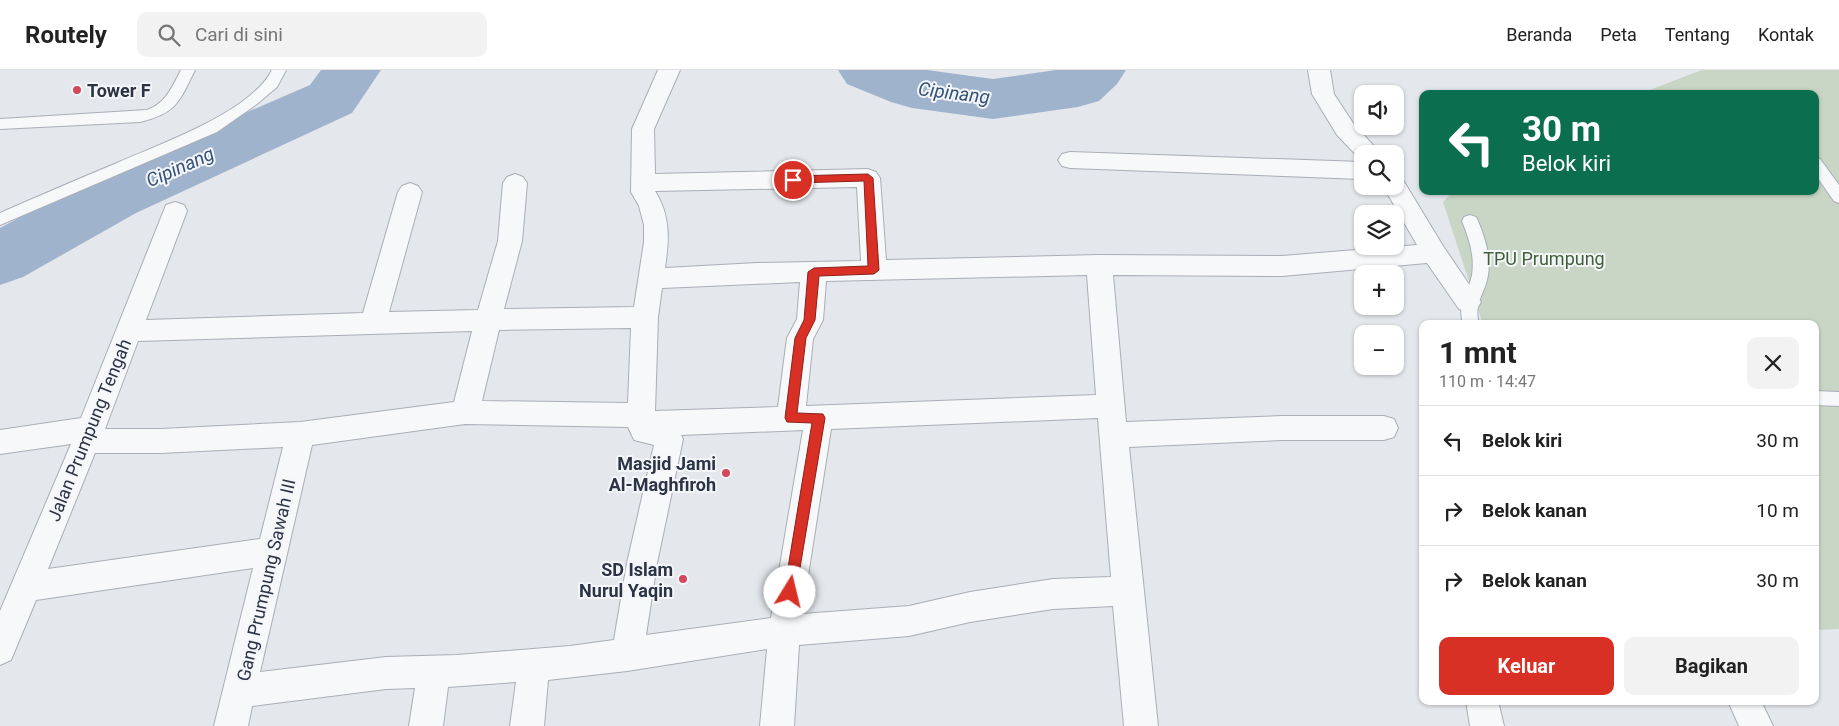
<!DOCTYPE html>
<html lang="id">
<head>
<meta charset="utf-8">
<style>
  body { margin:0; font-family:Roboto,sans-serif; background:#f2f2f2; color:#222; height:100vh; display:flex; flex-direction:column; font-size:19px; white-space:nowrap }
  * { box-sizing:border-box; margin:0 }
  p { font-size:16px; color:#767676 }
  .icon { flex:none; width:28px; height:28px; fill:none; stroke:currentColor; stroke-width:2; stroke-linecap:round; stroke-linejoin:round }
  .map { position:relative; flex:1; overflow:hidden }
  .drawer { position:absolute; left:1419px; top:250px; width:400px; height:385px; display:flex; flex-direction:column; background:#fff; border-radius:10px; box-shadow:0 1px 4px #0004 }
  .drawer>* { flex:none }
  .top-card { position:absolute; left:1419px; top:20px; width:400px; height:105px; border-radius:10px; box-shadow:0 1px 4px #0004; background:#0b6e4f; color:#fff; overflow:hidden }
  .controls { position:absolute; left:1354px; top:15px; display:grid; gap:10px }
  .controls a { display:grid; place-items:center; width:50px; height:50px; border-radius:10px; background:#fff; box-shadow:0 1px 4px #0004; font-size:25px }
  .pin { position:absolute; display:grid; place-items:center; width:42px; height:42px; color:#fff; margin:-21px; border:2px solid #fff; border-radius:50%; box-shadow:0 1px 5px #0007 }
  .me { position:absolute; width:55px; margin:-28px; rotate:9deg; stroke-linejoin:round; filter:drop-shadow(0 0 4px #0008) }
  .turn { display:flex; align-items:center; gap:18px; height:105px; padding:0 20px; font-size:22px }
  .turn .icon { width:65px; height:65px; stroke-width:2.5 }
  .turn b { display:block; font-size:35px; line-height:42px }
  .round { display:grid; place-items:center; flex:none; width:52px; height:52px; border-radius:10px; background:#f2f2f2 }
  .head { display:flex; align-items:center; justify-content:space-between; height:85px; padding:0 20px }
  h1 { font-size:30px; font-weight:700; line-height:38px }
  .cta { display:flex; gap:10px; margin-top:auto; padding:10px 20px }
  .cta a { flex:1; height:58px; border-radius:10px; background:#d93025; color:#fff; font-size:20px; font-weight:700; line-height:58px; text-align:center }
  .cta a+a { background:#f2f2f2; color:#222 }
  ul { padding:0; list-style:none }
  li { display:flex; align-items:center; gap:15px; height:70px; padding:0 20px; border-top:1px solid #e0e0e0 }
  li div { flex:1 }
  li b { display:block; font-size:19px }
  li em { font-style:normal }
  header { display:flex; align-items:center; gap:30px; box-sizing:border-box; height:70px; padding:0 25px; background:#fff; border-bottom:1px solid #e0e0e0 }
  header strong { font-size:24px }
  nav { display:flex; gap:28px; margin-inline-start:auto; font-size:18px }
  .search { width:350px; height:45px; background:#f2f2f2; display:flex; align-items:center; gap:12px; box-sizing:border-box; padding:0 18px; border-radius:10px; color:#767676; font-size:19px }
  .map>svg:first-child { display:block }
  .green { fill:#c9d6c5 }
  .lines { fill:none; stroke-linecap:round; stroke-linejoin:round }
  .river { fill:#9fb4cc; fill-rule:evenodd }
  .service-casing { stroke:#a9aeb7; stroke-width:2 }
  .minor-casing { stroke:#a9aeb7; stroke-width:2 }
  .service { fill:#f7f8fa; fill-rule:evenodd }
  .minor { fill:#f7f8fa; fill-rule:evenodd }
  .route { fill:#d93025; stroke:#8d1f18 }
  .poi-dot { fill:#d1495b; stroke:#f4f6f9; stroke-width:2 }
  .labels { text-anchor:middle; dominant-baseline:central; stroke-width:4; stroke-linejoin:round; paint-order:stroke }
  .poi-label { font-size:18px; font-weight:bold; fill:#2b3445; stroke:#f4f6f9; text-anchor:end }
  .park-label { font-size:18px; fill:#3f6138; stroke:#f4f6f9 }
  .street-label { font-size:18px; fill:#2b3445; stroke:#f4f6f9 }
  .water-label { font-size:19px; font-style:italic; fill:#34527a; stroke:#f4f6f9 }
</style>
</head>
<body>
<header>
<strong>Routely</strong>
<div class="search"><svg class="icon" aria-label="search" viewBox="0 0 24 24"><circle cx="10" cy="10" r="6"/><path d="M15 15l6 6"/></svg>Cari di sini</div>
<nav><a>Beranda</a><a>Peta</a><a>Tentang</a><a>Kontak</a></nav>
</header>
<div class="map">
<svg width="1839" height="656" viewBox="0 0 1839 656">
  <rect width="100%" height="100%" fill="#e4e7ec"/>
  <!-- green -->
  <polygon class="green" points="1702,0 1839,0 1839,559 1815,560 1815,254 1483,254 1443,132 1453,121 1815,121 1815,24 1639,24"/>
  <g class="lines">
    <!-- river -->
    <g class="river">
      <polygon points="321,0 381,0 352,43 136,143 23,207 0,215 0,158 92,109 310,15"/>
      <polygon points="838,0 927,0 993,9 1056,0 1126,0 1117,14 1099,31 1078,37 993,49 912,38 891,32 847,14"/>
    </g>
    <!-- service casing -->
    <g class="service-casing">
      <g id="service">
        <path d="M181 0H195C179 32 177 43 140 52L0 59V49L147 40C166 33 172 17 181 0Z"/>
        <path d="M272 0H286L277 17 257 34 217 62 0 155V143C39 126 78 109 117 93 160 74 250 43 272 0Z"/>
        <polygon points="1815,88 1820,89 1839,115 1839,133 1834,131 1815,104"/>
        <path d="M1470 145 1476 147 1478 151C1485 168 1491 186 1488 205 1485 225 1473 232 1479 254H1463C1457 232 1468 225 1472 205 1475 186 1469 168 1462 151L1464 147Z"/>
        <polygon points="1815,321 1839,322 1839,336 1815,335"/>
      </g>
    </g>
    <!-- minor casing -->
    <g class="minor-casing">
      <g id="minor">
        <path d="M658 0H680L654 59 655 104 868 99 876 102 880 108 886 190 1099 185 1282 186 1417 175 1383 116H1395V107L1403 110 1443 176 1481 232 1477 239 1468 242 1459 239 1427 193 1282 206 1113 205 1126 352 1282 346H1384L1394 349 1398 358 1394 367 1384 370H1282L1129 377 1158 656H1124L1113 536 1053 539 970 552 909 566 799 575 794 656H760L767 579 627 601 548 610 544 656H510L516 612 448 617 443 656H409L415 618 386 619 252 636 248 656H214L253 498 36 530 11 590 0 595V541L71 374 0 384V360L81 348 166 135 175 132 184 135 187 141 146 250 363 243 398 122 402 116 410 113 418 116 422 122 389 242 478 240 498 171 503 113 507 107 515 104 523 107 527 113 522 171 504 239 634 237 644 172V155L639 136 631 122 632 59ZM857 117 861 191 757 193 665 198C669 170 671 146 655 121ZM1087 205 1096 325 806 336 813 269 823 250 826 211ZM800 212 797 249 787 268 778 337 655 341 658 247 662 218ZM631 258 628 333 482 331 499 260ZM472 261 454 332 300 352 161 359H105L138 271ZM1098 348 1111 507 1053 509 970 522 909 536 802 544 831 359ZM465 354 628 357 634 370 654 375 627 493 614 570 570 576 457 585 386 587 260 602 312 375ZM803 360 771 548 646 565 657 493 683 369 681 365ZM283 377 260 469 48 499 95 383H161Z"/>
        <polygon points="1308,0 1330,0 1334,24 1353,53 1381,84 1362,84 1362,90 1361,90 1337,65 1312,24"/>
        <polygon points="1070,82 1362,92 1362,109 1070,98 1062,96 1058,90 1062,84"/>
        <polygon points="1466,631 1498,631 1504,656 1470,656"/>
        <polygon points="1728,631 1761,631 1773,656 1739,656"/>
      </g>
    </g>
    <!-- service -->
    <use href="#service" class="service"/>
    <!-- minor -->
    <use href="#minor" class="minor"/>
  </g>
  <!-- route -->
  <polygon class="route" points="868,104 873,108 879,200 874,204 819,206 815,250 806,268 797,343 823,344 825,348 796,522 795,527 790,528 785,527 784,522 812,353 787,352 785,348 795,268 804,250 808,202 814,198 868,196 864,111 793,113 788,110 793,106"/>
  <!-- markers -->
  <g class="poi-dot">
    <circle cx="77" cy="20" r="5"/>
    <circle cx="726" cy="403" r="5"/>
    <circle cx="683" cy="509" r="5"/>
  </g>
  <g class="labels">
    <!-- poi labels -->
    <g class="poi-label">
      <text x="87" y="20" text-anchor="start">Tower F</text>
      <text x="716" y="393">Masjid Jami<tspan x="716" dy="21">Al-Maghfiroh</tspan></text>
      <text x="673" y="499">SD Islam<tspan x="673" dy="21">Nurul Yaqin</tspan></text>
    </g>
    <!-- park labels -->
    <g class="park-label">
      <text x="1544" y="188">TPU Prumpung</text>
    </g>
    <!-- street labels -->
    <g class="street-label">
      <text transform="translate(89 360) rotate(-68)">Jalan Prumpung Tengah</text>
      <text transform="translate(266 510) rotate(-77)">Gang Prumpung Sawah III</text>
    </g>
    <!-- water labels -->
    <g class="water-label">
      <text transform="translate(954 23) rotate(7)">Cipinang</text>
      <text transform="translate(180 97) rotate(-24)">Cipinang</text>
    </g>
  </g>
</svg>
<div class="controls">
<a><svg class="icon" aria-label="sound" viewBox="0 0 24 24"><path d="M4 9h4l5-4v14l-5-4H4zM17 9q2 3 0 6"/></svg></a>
<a><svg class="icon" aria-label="search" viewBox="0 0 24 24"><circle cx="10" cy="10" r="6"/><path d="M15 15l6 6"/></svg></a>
<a><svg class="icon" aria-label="layers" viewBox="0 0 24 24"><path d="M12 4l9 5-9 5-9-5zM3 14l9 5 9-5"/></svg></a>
<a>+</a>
<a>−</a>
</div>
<div class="pin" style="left:793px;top:110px;background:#d93025"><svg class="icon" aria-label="arrive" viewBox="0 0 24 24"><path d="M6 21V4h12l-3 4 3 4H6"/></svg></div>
<svg class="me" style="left:790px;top:522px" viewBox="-20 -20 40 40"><circle r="19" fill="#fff"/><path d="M0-13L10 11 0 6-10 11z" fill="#d93025"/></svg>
<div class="top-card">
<div class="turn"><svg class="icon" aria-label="left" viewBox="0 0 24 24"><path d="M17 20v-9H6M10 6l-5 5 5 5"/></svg><div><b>30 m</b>Belok kiri</div></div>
</div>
<section class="drawer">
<div class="head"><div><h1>1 mnt</h1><p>110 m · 14:47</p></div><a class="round"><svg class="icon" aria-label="close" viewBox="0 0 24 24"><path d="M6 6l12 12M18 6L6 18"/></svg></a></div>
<ul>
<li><svg class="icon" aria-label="left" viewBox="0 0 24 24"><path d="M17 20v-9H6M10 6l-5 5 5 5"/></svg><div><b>Belok kiri</b></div><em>30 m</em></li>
<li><svg class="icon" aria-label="right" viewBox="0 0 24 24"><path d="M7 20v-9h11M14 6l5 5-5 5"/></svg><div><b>Belok kanan</b></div><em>10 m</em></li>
<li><svg class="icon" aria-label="right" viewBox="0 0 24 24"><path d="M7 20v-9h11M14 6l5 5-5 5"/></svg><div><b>Belok kanan</b></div><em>30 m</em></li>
</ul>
<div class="cta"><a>Keluar</a><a>Bagikan</a></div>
</section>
</div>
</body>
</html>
